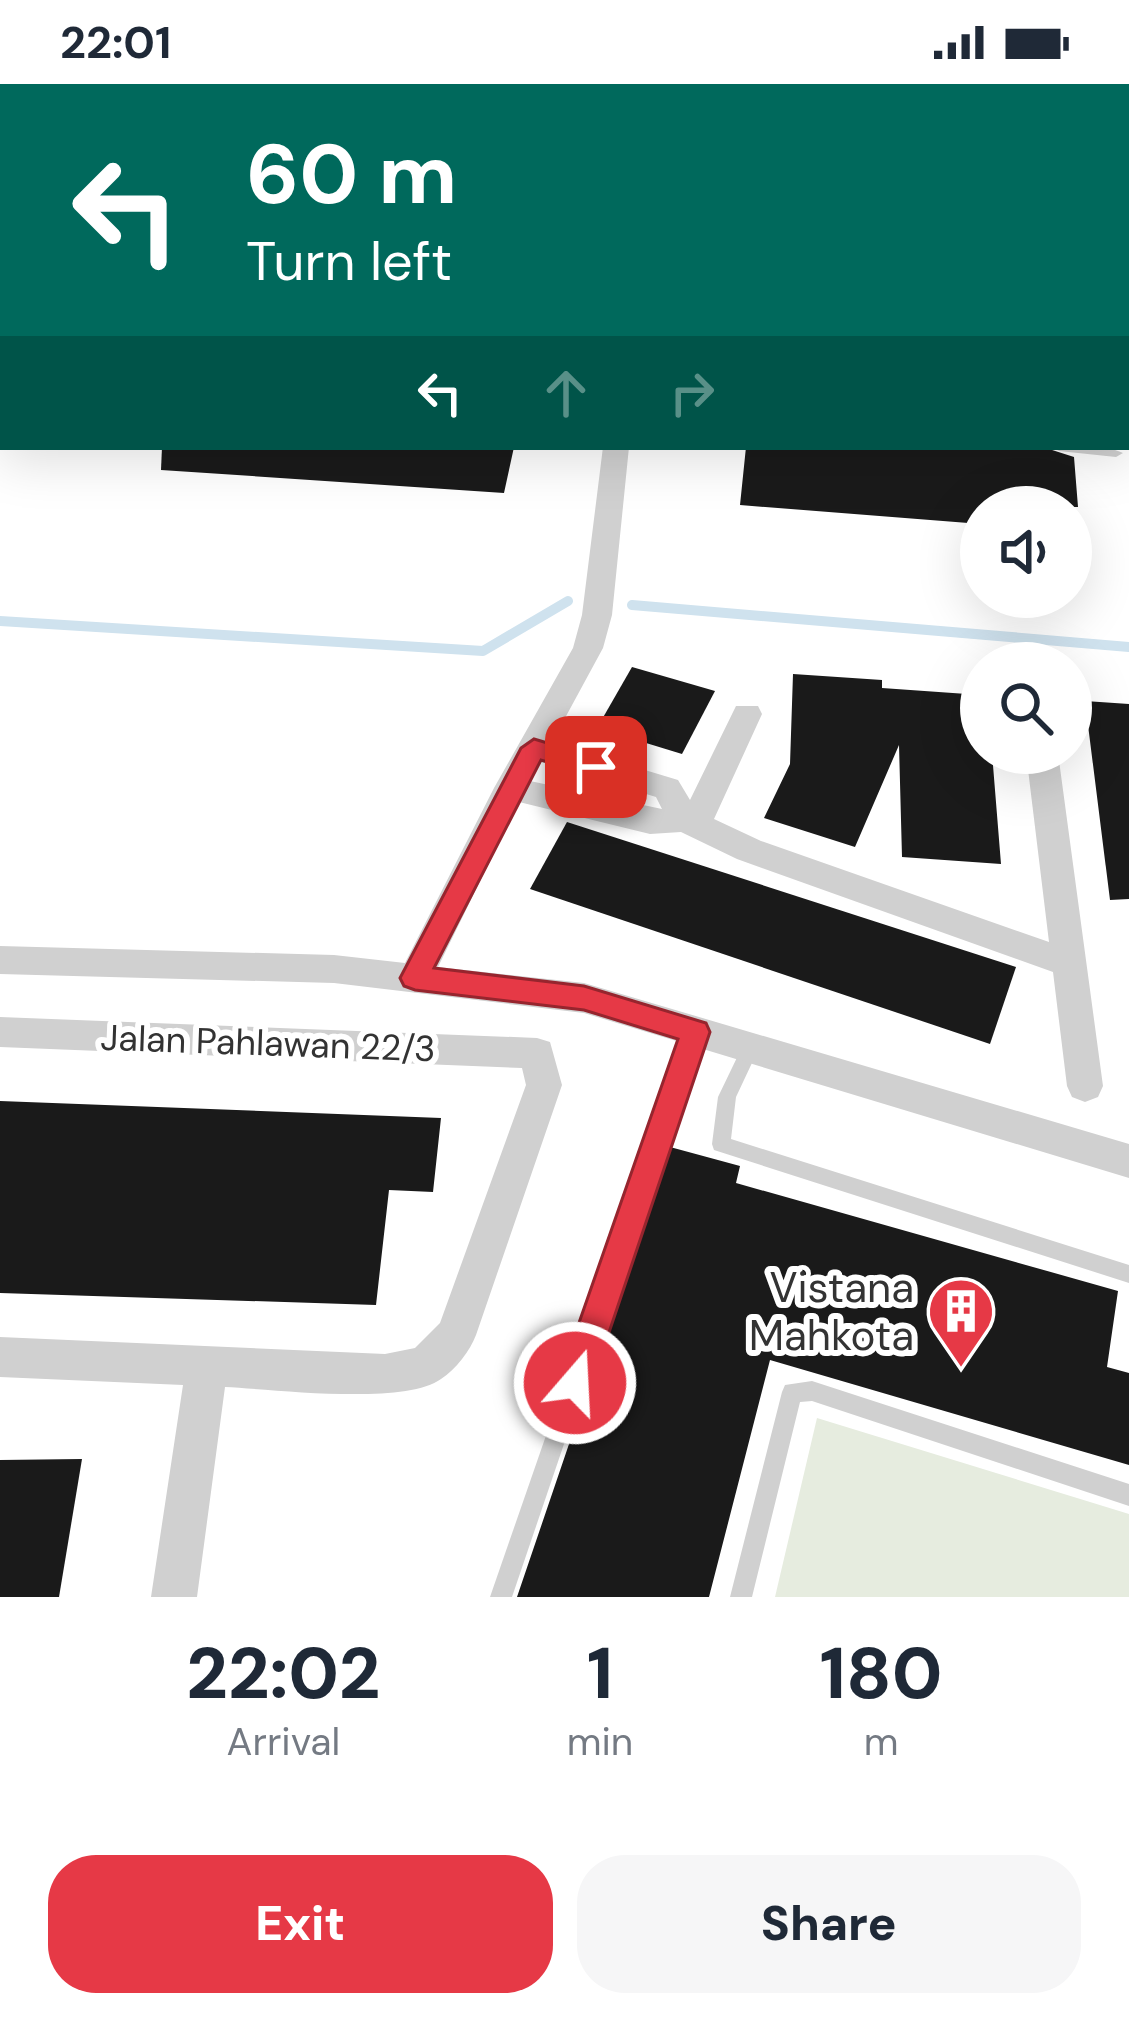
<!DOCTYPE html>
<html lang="en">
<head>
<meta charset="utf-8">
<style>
  body { margin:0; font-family:"DM Sans",sans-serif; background:#f6f6f7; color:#1f2937; height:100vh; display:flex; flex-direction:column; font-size:45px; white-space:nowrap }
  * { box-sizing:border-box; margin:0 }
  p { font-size:39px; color:#747a83 }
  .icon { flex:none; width:66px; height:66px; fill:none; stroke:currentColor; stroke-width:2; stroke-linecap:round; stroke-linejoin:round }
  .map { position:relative; height:1513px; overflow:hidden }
  .side { display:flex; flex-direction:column; background:#fff; flex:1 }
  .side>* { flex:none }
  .hud { position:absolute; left:0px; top:0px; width:1131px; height:366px; box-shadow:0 12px 48px #0002; background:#00695c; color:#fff; overflow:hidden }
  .controls { position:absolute; left:960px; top:402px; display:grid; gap:24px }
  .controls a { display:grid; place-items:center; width:132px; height:132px; border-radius:50%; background:#fff; box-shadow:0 12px 48px #0002; font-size:60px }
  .pin { position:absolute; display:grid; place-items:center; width:102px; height:102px; color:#fff; margin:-51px; border-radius:24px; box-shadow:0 6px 18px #0006 }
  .me { position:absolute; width:132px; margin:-66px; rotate:19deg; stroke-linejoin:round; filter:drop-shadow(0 0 9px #0008) }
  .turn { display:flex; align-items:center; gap:42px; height:252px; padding:0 48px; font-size:54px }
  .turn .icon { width:156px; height:156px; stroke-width:2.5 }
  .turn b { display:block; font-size:84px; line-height:102px }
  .lanes { display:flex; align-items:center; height:114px; padding:0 48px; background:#0003; justify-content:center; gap:60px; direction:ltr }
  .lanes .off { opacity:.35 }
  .eta { display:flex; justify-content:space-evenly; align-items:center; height:204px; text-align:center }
  .eta b { font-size:72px; font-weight:800; line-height:84px }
  .action { display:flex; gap:24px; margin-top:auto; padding:24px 48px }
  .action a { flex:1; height:138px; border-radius:48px; background:#e63946; color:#fff; font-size:48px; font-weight:800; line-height:138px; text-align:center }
  .action a+a { background:#f6f6f7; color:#1f2937 }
  .status { display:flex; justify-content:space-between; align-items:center; height:84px; padding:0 60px; background:#fff; direction:ltr }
  .status svg { height:33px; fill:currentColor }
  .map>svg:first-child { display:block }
  .green { fill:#e6ecdf }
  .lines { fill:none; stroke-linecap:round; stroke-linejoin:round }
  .stream { stroke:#cfe2ee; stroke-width:10 }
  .building { fill:#1a1a1a }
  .lane { fill:#d0d0d0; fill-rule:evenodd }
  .street { fill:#d0d0d0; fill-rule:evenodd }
  .route { fill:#e63946; stroke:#96252e; stroke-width:3 }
  .labels { text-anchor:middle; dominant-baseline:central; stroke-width:12; stroke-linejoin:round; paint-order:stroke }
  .street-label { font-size:36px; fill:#333; stroke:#fff }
  .near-poi-label { font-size:42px; fill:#333; stroke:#fff; text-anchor:end }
</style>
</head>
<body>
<div class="status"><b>22:01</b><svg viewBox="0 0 49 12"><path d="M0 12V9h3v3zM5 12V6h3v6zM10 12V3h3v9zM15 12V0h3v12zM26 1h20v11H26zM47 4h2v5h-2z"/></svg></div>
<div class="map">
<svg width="1129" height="1513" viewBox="0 0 1129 1513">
  <rect width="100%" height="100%" fill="#fff"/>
  <!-- green -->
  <polygon class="green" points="817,1334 1129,1430 1129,1513 775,1513"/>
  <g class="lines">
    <!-- stream -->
    <g class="stream">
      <polyline points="632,521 1129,563"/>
      <polyline points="0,537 483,567 568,517"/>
    </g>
  </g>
  <!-- building -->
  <g class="building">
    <polygon points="162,363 514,363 504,409 161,386"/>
    <polygon points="746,363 1049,365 1074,373 1078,423 981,423 981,440 740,421"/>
    <polygon points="632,583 715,607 682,670 597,644"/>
    <polygon points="793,590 882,596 882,604 981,611 981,669 992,669 1001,780 902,773 899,661 855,763 764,734 790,680"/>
    <polygon points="1085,617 1129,620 1129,815 1110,816"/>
    <polygon points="567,738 1016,883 990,960 530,805"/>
    <polygon points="0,1017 441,1034 433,1108 389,1106 376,1221 0,1209"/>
    <polygon points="670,1063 740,1082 736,1099 1118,1207 1107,1283 1129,1289 1129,1381 770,1276 709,1513 517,1513"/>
    <polygon points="82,1375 59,1513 0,1513 0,1376"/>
  </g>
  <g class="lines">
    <!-- lane -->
    <g class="lane">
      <rect x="0" y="233" width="3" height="8"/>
      <path d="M1052 363C1075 363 1103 359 1123 369L1116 373 1059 367Z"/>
      <polygon points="695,940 701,943 704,948 512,1513 490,1513 686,948 689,943"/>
      <polygon points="750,956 756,959 759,964 736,1013 731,1055 1129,1181 1129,1199 714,1066 712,1060 718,1013 744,959"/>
      <polygon points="812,1297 1129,1400 1129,1422 812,1317 800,1318 752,1513 730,1513 782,1308 785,1301"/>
    </g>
    <!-- street -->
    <g class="street">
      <polygon points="430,0 457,0 460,3 432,3"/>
      <polygon points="697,0 719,0 722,3 699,3"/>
      <polygon points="951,0 975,0 978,3 953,3"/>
      <rect x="0" y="31" width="3" height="13"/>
      <polygon points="1128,84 1129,85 1129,99 1128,98"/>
      <rect x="0" y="139" width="3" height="14"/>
      <path d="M603 363H629L612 531 603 564 552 658 678 696 690 716 736 622H758L762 630 714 735 761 757 1049 858 1026 669H1058L1103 1002 1098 1013 1085 1018 1072 1013 1067 1002 1053 888 737 775 681 748 650 750 519 718 438 883 584 899 1129 1060V1094L584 929 334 899 0 890V862L334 871 405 879 494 704 573 564 582 531ZM541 678 656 713 662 725 530 697Z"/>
      <path d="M0 933 537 954 550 958 562 1001 476 1251C470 1267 456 1285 441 1295 404 1322 273 1305 225 1303L197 1513H151L183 1301 0 1293V1253L385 1270 415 1264 440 1239 526 1001 522 984 0 963Z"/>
    </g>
  </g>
  <!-- route -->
  <polygon class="route" points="534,655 605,676 609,683 596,693 541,676 434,884 584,902 706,939 710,948 592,1299 587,1311 575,1316 563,1311 558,1299 678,955 584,926 415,906 404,902 400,894 521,664"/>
  <!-- icons -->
  <defs>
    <g id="building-pin" transform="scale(3.45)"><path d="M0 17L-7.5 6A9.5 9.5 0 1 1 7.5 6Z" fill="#e63946" stroke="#fff"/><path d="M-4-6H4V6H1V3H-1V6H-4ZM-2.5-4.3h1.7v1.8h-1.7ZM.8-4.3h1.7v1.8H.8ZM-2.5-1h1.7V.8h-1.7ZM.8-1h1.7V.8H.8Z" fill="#fff"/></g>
  </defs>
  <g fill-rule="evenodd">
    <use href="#building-pin" x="961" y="1227"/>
  </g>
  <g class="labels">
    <!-- street labels -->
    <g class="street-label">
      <text transform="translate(268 959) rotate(2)">Jalan Pahlawan 22/3</text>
    </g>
    <!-- near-poi labels -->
    <g class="near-poi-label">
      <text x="914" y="1203">Vistana<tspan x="914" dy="48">Mahkota</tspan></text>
    </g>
  </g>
</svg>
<div class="controls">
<a><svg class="icon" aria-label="sound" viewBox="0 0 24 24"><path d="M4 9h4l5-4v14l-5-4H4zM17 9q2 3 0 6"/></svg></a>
<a><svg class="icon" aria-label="search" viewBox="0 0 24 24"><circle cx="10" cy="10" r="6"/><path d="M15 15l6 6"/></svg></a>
</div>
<div class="pin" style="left:596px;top:683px;background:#d93025"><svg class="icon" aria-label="arrive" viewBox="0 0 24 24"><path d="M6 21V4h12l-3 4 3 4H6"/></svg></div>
<svg class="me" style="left:575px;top:1299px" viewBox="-20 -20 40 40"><circle r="17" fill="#e63946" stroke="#fff" stroke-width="3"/><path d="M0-11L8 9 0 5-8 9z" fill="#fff"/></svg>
<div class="hud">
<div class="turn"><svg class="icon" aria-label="left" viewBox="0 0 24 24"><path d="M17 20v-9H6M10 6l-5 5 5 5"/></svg><div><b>60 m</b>Turn left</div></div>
<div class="lanes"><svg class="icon" aria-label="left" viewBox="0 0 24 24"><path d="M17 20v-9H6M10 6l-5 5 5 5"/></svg><svg class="icon off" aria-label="ahead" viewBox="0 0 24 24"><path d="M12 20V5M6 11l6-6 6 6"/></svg><svg class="icon off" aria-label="right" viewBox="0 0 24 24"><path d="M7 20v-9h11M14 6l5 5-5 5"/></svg></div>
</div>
</div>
<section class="side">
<div class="eta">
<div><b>22:02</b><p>Arrival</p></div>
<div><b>1</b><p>min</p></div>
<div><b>180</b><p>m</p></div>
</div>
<div class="action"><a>Exit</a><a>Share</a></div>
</section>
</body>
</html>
